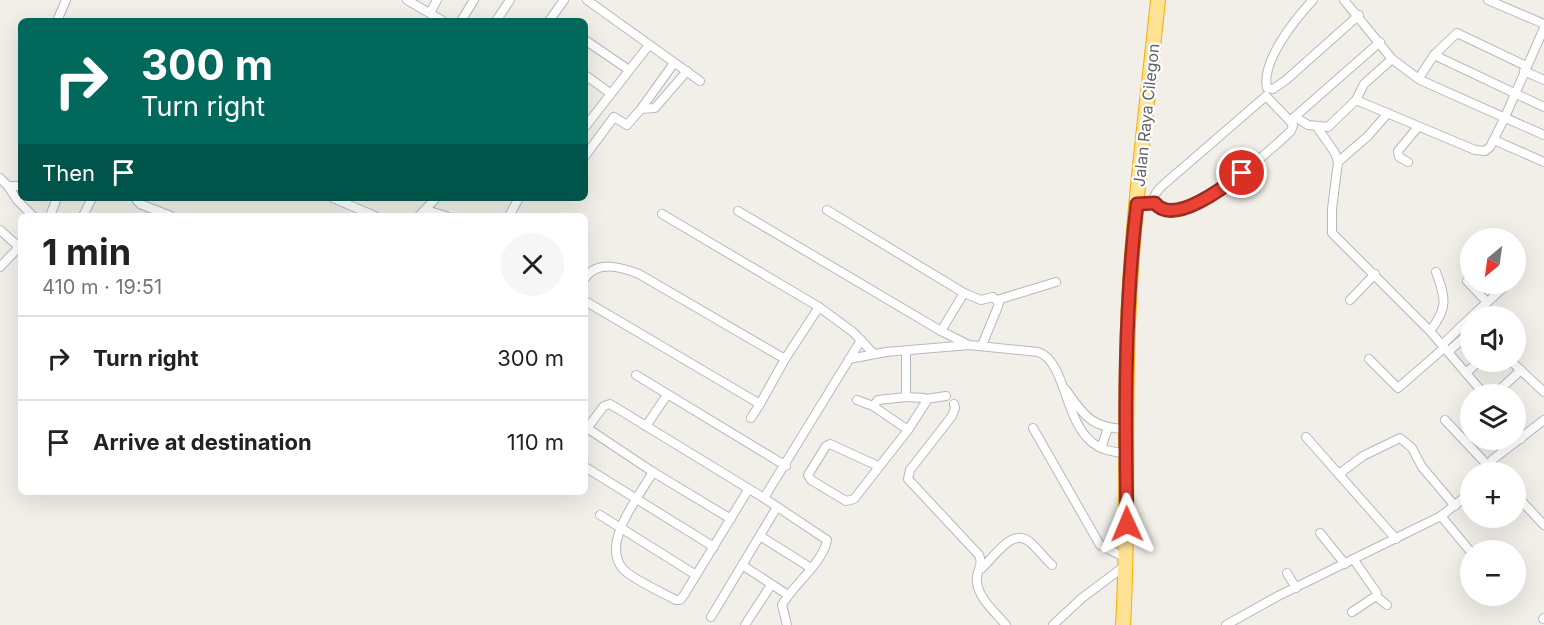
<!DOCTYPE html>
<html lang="en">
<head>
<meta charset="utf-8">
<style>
  body { margin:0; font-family:Inter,sans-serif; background:#f6f6f6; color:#222; height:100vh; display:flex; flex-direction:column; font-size:22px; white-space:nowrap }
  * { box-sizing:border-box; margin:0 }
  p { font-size:20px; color:#767676 }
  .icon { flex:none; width:33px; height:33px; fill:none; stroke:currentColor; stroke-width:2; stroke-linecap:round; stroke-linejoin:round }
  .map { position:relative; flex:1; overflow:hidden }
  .side { position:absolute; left:18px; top:213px; width:570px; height:282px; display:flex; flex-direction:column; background:#fff; border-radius:9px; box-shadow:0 6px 24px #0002 }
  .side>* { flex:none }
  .top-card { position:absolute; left:18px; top:18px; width:570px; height:183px; border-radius:9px; box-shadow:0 6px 24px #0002; background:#00695c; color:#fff; overflow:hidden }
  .needle { width:39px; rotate:209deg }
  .fabs { position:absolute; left:1460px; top:228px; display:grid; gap:12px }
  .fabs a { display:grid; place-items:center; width:66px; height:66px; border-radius:50%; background:#fff; box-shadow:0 6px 24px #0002; font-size:30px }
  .pin { position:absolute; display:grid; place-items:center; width:51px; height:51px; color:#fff; margin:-26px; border:3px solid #fff; border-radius:50%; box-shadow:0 2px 6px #0007 }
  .me { position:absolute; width:66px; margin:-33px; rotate:359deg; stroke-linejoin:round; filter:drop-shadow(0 0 4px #0008) }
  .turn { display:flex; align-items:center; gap:21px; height:126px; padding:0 24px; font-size:27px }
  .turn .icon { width:78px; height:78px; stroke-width:2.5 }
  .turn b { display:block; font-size:42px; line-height:51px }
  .then { display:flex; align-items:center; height:57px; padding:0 24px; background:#0003; gap:12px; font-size:22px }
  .round { display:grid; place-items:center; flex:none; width:63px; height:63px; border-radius:32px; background:#f6f6f6 }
  .headline { display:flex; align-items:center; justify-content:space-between; height:102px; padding:0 24px }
  h1 { font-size:36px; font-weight:700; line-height:45px }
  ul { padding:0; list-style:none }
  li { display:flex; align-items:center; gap:18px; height:84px; padding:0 24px; border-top:2px solid #e0e0e0 }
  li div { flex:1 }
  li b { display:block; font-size:22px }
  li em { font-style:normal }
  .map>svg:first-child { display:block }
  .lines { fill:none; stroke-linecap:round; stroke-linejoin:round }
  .street-casing { stroke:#b5b8bc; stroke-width:10 }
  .highway-casing { stroke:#f9ab00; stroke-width:16 }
  .street { stroke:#fff; stroke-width:8 }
  .highway { stroke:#fde293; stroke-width:14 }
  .route-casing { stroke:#982c22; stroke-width:15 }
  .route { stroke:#ea4335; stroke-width:10 }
  .labels { text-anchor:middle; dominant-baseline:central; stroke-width:4.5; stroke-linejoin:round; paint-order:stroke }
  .street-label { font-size:16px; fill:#5f6368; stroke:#fff }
</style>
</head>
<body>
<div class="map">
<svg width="1544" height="625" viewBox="0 0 1544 625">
  <rect width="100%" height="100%" fill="#f1efe8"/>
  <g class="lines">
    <!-- street casing -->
    <g class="street-casing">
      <g id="street">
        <polyline points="407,0 443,21"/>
        <polyline points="587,0 700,81"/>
        <path d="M1313 0C1296 18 1261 61 1267 88L1273 89 1286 80 1359 15"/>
        <polyline points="1344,0 1392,59 1420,80 1544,135"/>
        <polyline points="1488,0 1544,24"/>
        <polyline points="430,13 437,0"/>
        <polyline points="57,21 66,0"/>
        <polyline points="461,21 474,0"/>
        <polyline points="496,21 510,0"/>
        <polyline points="549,21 564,0"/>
        <polyline points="585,40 629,70"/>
        <polyline points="1434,55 1457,33 1526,66"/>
        <polyline points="1524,71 1544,80"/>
        <polyline points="585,75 610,93"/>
        <polyline points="1419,78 1434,55 1544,107"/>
        <path d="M1266 96 1290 121 1293 125 1291 131C1268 152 1191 225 1158 207 1151 198 1155 193 1162 186Z"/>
        <polyline points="1356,100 1364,84 1392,59"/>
        <polyline points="641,109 674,63"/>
        <polyline points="1388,113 1368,136 1338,162 1332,209 1332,233 1430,331 1484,394"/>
        <polyline points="1295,117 1308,125 1328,127 1356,100 1475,150 1485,151 1490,147 1505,117 1544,28"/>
        <polyline points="1291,120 1380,42"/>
        <polyline points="585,127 649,45"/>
        <polyline points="1317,127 1335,153 1338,162"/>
        <polyline points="1494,140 1544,162"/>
        <polyline points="585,156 614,117 627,125 641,109 655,108 687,71"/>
        <polyline points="1408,162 1399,157 1398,151 1418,127"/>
        <polyline points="0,178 8,186 21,186"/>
        <polyline points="8,186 17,200 33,216"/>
        <polyline points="135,198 140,204 171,216"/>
        <polyline points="333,198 375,216"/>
        <polyline points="426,210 446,216"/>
        <polyline points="827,210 964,293 981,300 993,297 999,303 997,309 982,345"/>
        <polyline points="738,211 941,331 964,293"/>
        <polyline points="662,214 819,307 853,332 874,354"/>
        <polyline points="50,216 57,198"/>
        <polyline points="83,216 92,198"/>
        <polyline points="419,216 436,198"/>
        <polyline points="509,216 519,198"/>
        <polyline points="0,230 19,247 21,245"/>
        <polyline points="0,267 19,247 21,249"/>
        <path d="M585 278C598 260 621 267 639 274L785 359"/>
        <polyline points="1467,281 1487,302"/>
        <polyline points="997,300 1056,282"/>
        <polyline points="1350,300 1375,274"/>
        <polyline points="585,301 760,404 785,359 819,307"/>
        <polyline points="1472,316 1503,288"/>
        <polyline points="941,331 969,345"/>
        <path d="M1430 331C1448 308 1446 299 1436 272"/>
        <polyline points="1442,345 1470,318"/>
        <polyline points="1448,352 1470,332"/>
        <path d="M849 359 886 352 969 345 1038 352C1068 362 1063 428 1099 447 1106 451 1117 452 1126 454"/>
        <polyline points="1369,359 1398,388 1444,348"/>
        <polyline points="1512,362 1544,392"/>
        <polyline points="1467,372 1478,362"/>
        <polyline points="636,375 786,466"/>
        <path d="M1066 390C1085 417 1092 428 1127 429"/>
        <polyline points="1496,393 1521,370"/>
        <polyline points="906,397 878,400 873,406 908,430"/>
        <polyline points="926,399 946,396"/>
        <polyline points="857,400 873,406"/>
        <path d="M954 404 955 408 952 416 910 470 908 479 979 555C984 567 975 571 977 582 978 598 996 613 1006 625"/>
        <polyline points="751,418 760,404"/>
        <polyline points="1445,420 1494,472"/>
        <polyline points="646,426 667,395"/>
        <polyline points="587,428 653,472 731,519"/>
        <polyline points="1033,428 1100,545 1126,558"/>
        <polyline points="585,431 604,406 610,404 764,498"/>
        <polyline points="1515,431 1521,439"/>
        <polyline points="1306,437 1396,539"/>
        <polyline points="1101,448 1108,428"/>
        <polyline points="878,466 830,444 826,446 808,475 811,480 846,501 854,499 908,430 926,402 924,398 906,397 906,352"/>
        <polyline points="585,467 714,547"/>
        <path d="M653 472C640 495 600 543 623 569 632 579 663 593 676 600H680L684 595 748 490"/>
        <polyline points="1482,472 1492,460 1544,420"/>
        <polyline points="1339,474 1363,456 1400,438 1412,448 1422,467 1455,506"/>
        <polyline points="1515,494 1544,525"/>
        <polyline points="600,515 696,575"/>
        <polyline points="1441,516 1470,551"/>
        <polyline points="1320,533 1345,564"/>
        <polyline points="760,536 811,568"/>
        <polyline points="742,565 788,595"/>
        <path d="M982 568C996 555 1013 526 1031 543 1039 550 1044 558 1052 565"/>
        <polyline points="1287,573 1296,588"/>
        <polyline points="1376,596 1387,605"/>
        <polyline points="1352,612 1376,596 1377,593 1354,560"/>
        <polyline points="711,617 777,507"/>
        <polyline points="1543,619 1544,618"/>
        <polyline points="745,625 771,585"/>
        <path d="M787 625 782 605C793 585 823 563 827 540L764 498 861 340"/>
        <polyline points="1053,625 1082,598 1126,565"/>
        <polyline points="1226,625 1278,596 1441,516 1470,493"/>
      </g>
    </g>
    <!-- highway casing -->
    <g class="highway-casing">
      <path id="highway" d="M1123 625C1129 525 1124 425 1128 325 1132 217 1147 108 1158 0"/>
    </g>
    <!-- street -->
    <use href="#street" class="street"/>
    <!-- highway -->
    <use href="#highway" class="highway"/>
  </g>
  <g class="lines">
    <!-- route casing -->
    <g class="route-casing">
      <path id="route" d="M1127 524C1125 418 1124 310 1137 204L1155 203C1173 227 1226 186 1242 173"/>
    </g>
    <!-- route -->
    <use href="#route" class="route"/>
  </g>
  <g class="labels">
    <!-- street labels -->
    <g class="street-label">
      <text transform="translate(1146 115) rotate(-84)">Jalan Raya Cilegon</text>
    </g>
  </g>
</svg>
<div class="fabs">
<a><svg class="needle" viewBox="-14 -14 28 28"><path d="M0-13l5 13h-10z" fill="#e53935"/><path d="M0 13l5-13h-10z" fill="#767676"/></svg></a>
<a><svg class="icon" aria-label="sound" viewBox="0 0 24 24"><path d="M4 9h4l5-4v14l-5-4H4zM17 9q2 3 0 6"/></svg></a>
<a><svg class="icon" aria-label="layers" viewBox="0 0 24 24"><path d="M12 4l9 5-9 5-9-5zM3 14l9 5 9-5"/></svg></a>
<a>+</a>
<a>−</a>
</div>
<div class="pin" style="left:1242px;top:173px;background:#d93025"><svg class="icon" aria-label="arrive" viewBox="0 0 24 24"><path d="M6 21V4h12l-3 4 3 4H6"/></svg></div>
<svg class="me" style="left:1127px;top:524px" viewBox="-20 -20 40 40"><path d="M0-17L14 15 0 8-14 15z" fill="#ea4335" stroke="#fff" stroke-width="4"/></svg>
<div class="top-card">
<div class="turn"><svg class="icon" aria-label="right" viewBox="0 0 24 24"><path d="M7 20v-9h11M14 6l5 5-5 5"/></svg><div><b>300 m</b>Turn right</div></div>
<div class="then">Then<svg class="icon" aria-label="arrive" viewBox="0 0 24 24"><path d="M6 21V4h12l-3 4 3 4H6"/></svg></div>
</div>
<section class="side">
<div class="headline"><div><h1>1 min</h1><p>410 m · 19:51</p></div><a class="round"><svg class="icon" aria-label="close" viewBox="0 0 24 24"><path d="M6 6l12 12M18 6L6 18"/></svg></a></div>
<ul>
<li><svg class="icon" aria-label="right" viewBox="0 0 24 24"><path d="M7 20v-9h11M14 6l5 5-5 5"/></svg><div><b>Turn right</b></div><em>300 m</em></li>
<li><svg class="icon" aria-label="arrive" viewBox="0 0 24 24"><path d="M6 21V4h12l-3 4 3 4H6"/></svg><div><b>Arrive at destination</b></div><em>110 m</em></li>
</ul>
</section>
</div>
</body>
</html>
